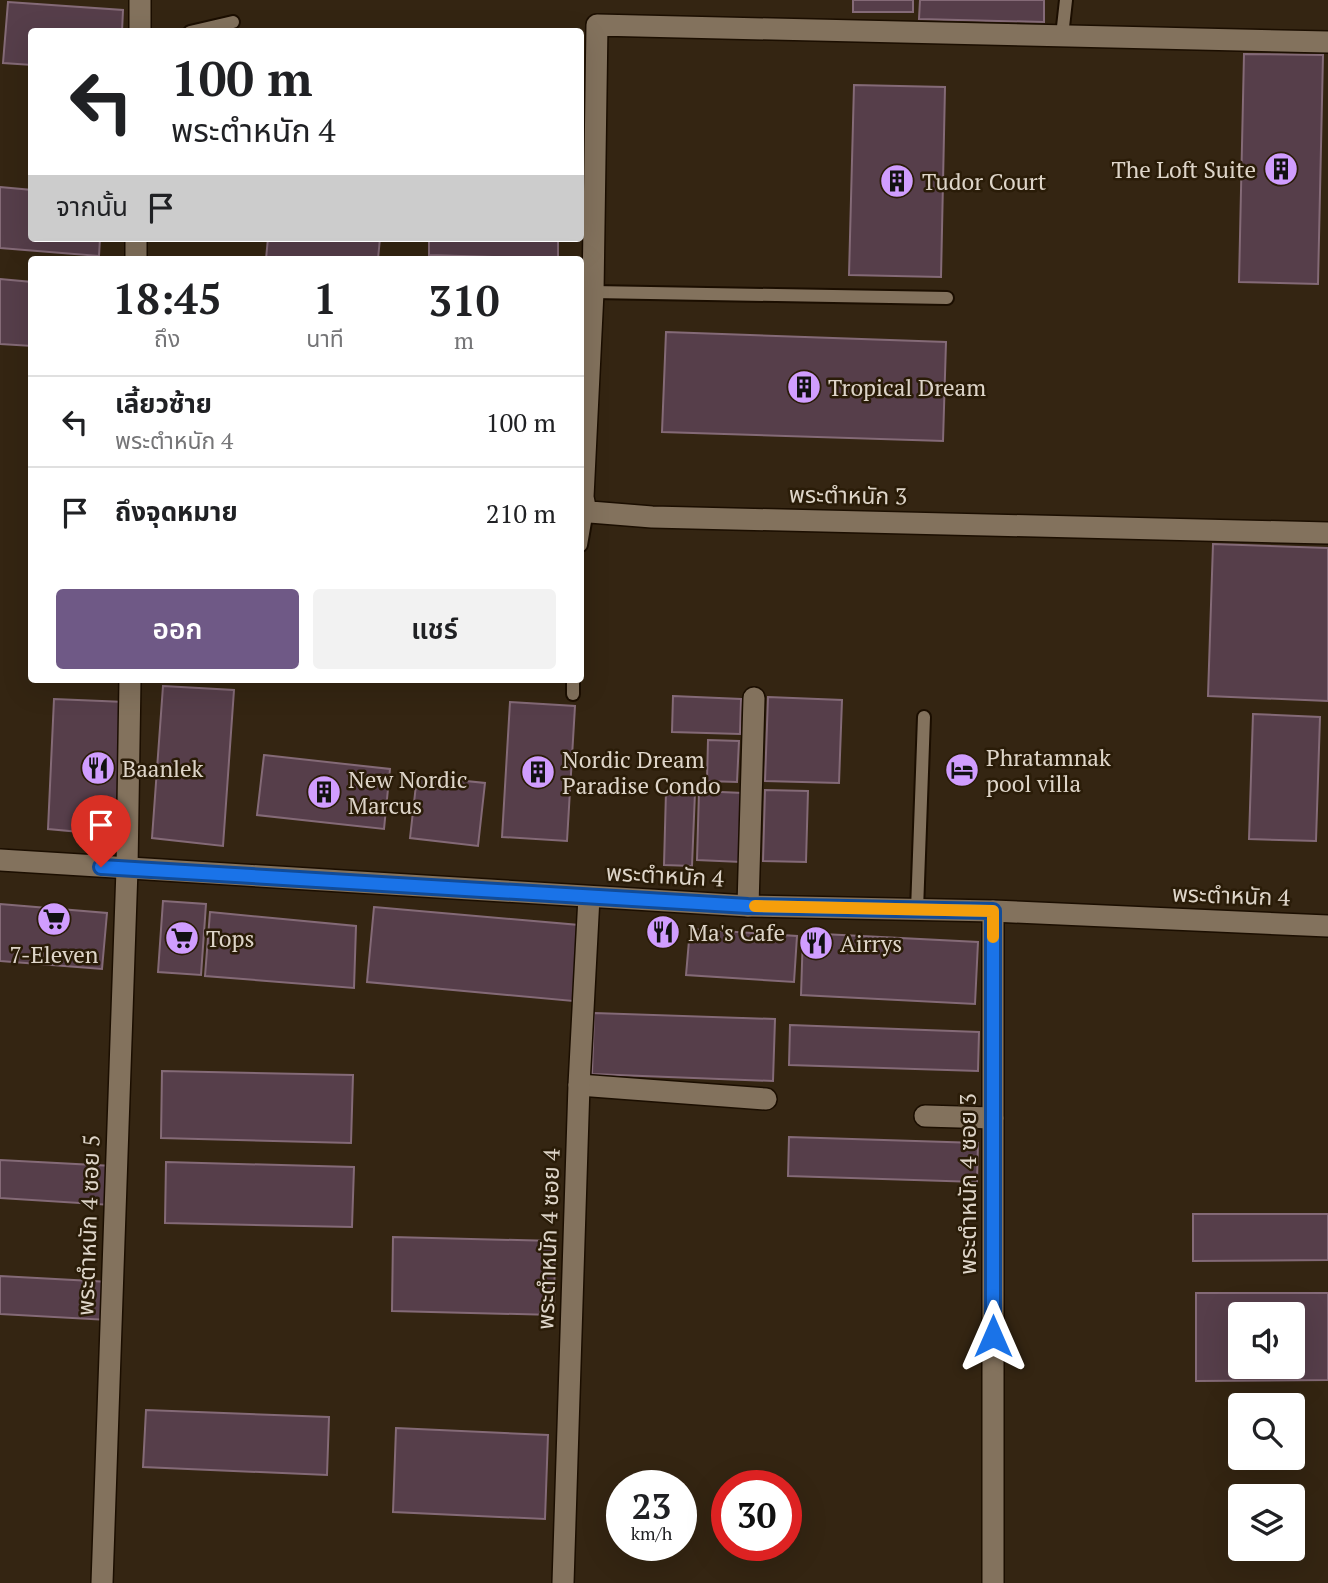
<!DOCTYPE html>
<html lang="th">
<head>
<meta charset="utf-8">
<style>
  body { margin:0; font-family:"PT Serif","Noto Sans Thai",serif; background:#f2f2f2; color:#202124; height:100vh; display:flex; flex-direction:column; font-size:26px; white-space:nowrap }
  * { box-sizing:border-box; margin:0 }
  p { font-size:23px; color:#757577 }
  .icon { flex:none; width:38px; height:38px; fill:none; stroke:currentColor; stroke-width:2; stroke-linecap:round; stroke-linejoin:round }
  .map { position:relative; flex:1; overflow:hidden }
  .sheet { position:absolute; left:28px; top:256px; width:556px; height:427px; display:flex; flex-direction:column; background:#fff; border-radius:7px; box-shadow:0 7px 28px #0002 }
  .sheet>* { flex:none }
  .top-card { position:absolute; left:28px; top:28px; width:556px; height:214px; border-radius:7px; box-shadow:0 7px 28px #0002; background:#fff; color:#202124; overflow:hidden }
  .buttons { position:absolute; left:1228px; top:1302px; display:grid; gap:14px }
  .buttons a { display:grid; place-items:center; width:77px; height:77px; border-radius:7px; background:#fff; box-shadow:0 7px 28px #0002; font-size:35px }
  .speed { position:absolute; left:606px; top:1470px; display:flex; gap:14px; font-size:35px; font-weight:700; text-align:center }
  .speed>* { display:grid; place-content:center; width:91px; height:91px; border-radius:50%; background:#fff; box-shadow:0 7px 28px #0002; line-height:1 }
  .speed small { font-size:18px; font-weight:400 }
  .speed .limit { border:10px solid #d22; background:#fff; color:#111 }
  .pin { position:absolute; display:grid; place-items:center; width:60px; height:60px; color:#fff; margin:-72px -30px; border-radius:50% 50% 50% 0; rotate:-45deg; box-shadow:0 0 7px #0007 }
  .pin .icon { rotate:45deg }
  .me { position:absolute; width:77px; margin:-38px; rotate:0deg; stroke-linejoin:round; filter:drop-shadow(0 0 5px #0008) }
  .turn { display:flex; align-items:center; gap:24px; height:147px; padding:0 28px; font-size:32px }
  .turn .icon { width:91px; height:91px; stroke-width:2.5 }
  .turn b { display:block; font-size:49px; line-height:60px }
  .then { display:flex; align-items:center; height:66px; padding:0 28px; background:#0003; gap:14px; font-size:26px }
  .eta { display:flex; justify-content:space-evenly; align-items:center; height:119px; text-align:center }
  .eta b { font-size:42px; font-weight:600; line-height:49px }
  .action { display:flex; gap:14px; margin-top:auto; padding:14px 28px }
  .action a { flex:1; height:80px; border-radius:7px; background:#6f5986; color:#fff; font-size:28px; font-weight:600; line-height:80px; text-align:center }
  .action a+a { background:#f2f2f2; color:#202124 }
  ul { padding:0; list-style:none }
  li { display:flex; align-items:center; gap:21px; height:91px; padding:0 28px; border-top:2px solid #e0e0e0 }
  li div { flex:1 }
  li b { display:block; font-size:26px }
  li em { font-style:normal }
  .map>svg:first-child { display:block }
  .building { fill:#563e4a; stroke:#846a77; stroke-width:2; fill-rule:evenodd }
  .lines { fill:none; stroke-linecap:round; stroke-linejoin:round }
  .lane-casing { stroke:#1b0e00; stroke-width:16 }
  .street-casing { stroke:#1b0e00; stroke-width:24 }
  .lane { stroke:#83725d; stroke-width:12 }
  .street { stroke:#83725d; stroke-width:21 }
  .route-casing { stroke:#114b97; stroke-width:18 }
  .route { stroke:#1a73e8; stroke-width:12 }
  .slow { stroke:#f59e0b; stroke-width:12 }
  .labels { text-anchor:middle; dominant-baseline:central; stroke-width:5; stroke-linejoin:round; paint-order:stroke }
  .poi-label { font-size:23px; fill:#ded5c9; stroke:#2a1c08; text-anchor:start }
  .street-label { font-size:23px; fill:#ded5c9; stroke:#2a1c08 }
</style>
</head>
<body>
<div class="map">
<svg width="1328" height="1583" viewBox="0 0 1328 1583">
  <rect width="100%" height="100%" fill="#342512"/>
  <!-- building -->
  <g class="building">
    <rect x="853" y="0" width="60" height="12"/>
    <polygon points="920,0 1044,0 1044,22 919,19"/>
    <polygon points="8,2 123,10 122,32 32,32 32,65 3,63"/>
    <polygon points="1244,54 1323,55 1318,284 1239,282"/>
    <polygon points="854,85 945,87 941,277 849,275"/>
    <polygon points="0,187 32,190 32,238 100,238 99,256 0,248"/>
    <polygon points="268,238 380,238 378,259 266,259"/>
    <polygon points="429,238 558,238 558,259 429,255"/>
    <polygon points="0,279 32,282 32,346 0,344"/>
    <polygon points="666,332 946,342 943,441 662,432"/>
    <polygon points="1213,544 1328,548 1328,701 1208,696"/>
    <polygon points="163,686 234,690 223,846 152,838"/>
    <polygon points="673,696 741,699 740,734 672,732"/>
    <polygon points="768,697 842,700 839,783 765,781"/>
    <polygon points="54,699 125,702 123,836 48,829"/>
    <polygon points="510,702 575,706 567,841 502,837"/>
    <polygon points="1253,714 1320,717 1316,841 1249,839"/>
    <polygon points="708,740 739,741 737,782 707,781"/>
    <polygon points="264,755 390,769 384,829 257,815"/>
    <polygon points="417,776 485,783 478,846 410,838"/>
    <polygon points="765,790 808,791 806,862 763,861"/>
    <polygon points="666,791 695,792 692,866 664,865"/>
    <polygon points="699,791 743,793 741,862 697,860"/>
    <polygon points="163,901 206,904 201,975 158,972"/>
    <polygon points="0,904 107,913 102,969 0,961"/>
    <polygon points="374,907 579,925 573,1001 367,982"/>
    <polygon points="210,912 356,926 354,988 205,976"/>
    <polygon points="690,929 797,936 794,982 686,975"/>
    <polygon points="803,933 978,942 975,1004 801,995"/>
    <polygon points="594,1013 775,1019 773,1081 592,1074"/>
    <polygon points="790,1025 979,1032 978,1071 789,1065"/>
    <polygon points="162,1071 353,1075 351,1143 161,1138"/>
    <polygon points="789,1137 978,1143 977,1182 788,1176"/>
    <polygon points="0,1160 113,1166 111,1205 0,1198"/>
    <polygon points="166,1162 354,1167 352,1227 165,1223"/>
    <polygon points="1193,1214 1328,1214 1328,1260 1193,1261"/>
    <polygon points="393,1237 555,1241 554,1315 392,1311"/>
    <polygon points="0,1276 110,1282 108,1320 0,1314"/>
    <path d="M1196 1293H1328V1380L1196 1381ZM1241 1314H1293V1367H1241Z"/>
    <polygon points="146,1410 329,1417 327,1475 143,1467"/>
    <polygon points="396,1428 548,1435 545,1519 393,1512"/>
  </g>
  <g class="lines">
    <!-- lane casing -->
    <g class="lane-casing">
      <g id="lane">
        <polyline points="190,32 233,22"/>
        <polyline points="1062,36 1066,0"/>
        <polyline points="593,292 947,298"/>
        <polyline points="581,545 587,510"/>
        <polyline points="573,694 573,679"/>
        <polyline points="917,910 924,717"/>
      </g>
    </g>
    <!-- street casing -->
    <g class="street-casing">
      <g id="street">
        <polyline points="140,32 140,0"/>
        <polyline points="1328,42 597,25 593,292 583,497 585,507 590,512 652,517 1328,533"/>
        <polyline points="136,259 136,238"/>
        <polyline points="0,860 748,906 993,911 1328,926"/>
        <polyline points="748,906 754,698"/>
        <polyline points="579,1085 766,1099"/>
        <polyline points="925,1116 993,1118"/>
        <polyline points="102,1583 127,869 130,679"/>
        <polyline points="563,1583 579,1085 589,897"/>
        <polyline points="993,1583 993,911"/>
      </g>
    </g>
    <!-- lane -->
    <use href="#lane" class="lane"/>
    <!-- street -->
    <use href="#street" class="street"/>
  </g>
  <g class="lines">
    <!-- route casing -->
    <g class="route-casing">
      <polyline id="route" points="101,867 748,906 993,911 993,1336"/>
    </g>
    <!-- route -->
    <use href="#route" class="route"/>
    <!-- slow -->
    <polyline class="slow" points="755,906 993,911 993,937"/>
  </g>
  <!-- icons -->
  <defs>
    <g id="building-disc" transform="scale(1.75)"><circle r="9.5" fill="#d09dfe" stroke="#2a1c08"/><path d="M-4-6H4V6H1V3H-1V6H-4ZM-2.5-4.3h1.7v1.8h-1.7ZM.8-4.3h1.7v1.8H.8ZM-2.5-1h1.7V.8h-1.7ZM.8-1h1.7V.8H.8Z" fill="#111"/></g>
    <g id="restaurant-disc" transform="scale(1.75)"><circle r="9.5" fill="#d09dfe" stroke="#2a1c08"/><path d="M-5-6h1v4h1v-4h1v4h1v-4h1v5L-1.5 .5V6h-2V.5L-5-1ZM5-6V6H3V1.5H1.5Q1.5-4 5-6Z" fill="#111"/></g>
    <g id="hotel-disc" transform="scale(1.75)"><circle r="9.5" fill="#d09dfe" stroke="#2a1c08"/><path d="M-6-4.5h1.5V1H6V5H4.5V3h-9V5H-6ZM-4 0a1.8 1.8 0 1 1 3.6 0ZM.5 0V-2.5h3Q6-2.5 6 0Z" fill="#111"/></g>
    <g id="supermarket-disc" transform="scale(1.75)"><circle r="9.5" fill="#d09dfe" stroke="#2a1c08"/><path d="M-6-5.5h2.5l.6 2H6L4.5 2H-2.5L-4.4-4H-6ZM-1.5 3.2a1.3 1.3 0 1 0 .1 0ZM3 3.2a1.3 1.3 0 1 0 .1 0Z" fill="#111"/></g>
  </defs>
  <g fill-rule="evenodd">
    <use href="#building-disc" x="1281" y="169"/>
    <use href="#building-disc" x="897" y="181"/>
    <use href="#building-disc" x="804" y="387"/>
    <use href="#restaurant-disc" x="98" y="768"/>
    <use href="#hotel-disc" x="962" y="770"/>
    <use href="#building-disc" x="538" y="772"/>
    <use href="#building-disc" x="324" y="792"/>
    <use href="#supermarket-disc" x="54" y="919"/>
    <use href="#restaurant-disc" x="663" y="932"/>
    <use href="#supermarket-disc" x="182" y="938"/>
    <use href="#restaurant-disc" x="816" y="943"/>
  </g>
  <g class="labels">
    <!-- poi labels -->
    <g class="poi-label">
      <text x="1256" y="169" text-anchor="end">The Loft Suite</text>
      <text x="922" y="181">Tudor Court</text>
      <text x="828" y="387">Tropical Dream</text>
      <text x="986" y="757">Phratamnak<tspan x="986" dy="26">pool villa</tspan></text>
      <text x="562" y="759">Nordic Dream<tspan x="562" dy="26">Paradise Condo</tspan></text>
      <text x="122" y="768">Baanlek</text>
      <text x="348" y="779">New Nordic<tspan x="348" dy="26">Marcus</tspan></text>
      <text x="688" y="932">Ma's Cafe</text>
      <text x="206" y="938">Tops</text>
      <text x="840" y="943">Airrys</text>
      <text x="54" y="954" text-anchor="middle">7-Eleven</text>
    </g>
    <!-- street labels -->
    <g class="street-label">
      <text transform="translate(848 495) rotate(1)">พระตำหนัก 3</text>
      <text transform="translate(665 875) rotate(3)">พระตำหนัก 4</text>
      <text transform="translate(1231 895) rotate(2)">พระตำหนัก 4</text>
      <text transform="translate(967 1184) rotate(-90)">พระตำหนัก 4 ซอย 3</text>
      <text transform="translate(88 1225) rotate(-88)">พระตำหนัก 4 ซอย 5</text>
      <text transform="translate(548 1239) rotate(-88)">พระตำหนัก 4 ซอย 4</text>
    </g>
  </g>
</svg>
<div class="buttons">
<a><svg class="icon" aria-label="sound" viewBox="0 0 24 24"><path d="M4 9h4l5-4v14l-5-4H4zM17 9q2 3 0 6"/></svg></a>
<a><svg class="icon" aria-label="search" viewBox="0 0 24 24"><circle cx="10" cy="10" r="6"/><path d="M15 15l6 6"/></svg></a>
<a><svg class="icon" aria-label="layers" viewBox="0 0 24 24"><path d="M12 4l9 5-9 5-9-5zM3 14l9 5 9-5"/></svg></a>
</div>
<div class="speed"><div>23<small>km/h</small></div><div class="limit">30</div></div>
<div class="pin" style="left:101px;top:867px;background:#d93025"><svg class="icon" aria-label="arrive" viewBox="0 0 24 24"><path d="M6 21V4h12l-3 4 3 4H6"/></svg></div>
<svg class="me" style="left:993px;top:1336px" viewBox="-20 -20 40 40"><path d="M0-17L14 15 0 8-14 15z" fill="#1a73e8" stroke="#fff" stroke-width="4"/></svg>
<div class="top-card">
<div class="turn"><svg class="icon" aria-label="left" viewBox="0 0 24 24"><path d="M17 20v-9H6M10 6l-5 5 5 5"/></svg><div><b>100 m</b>พระตำหนัก 4</div></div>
<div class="then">จากนั้น<svg class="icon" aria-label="arrive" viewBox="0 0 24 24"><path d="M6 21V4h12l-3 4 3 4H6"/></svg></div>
</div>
<section class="sheet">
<div class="eta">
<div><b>18:45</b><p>ถึง</p></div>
<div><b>1</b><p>นาที</p></div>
<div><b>310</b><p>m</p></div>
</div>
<ul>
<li><svg class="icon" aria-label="left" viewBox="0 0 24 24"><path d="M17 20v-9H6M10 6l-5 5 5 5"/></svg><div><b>เลี้ยวซ้าย</b><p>พระตำหนัก 4</p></div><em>100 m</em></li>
<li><svg class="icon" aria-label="arrive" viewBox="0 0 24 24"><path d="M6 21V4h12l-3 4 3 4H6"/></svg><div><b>ถึงจุดหมาย</b></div><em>210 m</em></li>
</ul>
<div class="action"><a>ออก</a><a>แชร์</a></div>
</section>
</div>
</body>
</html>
